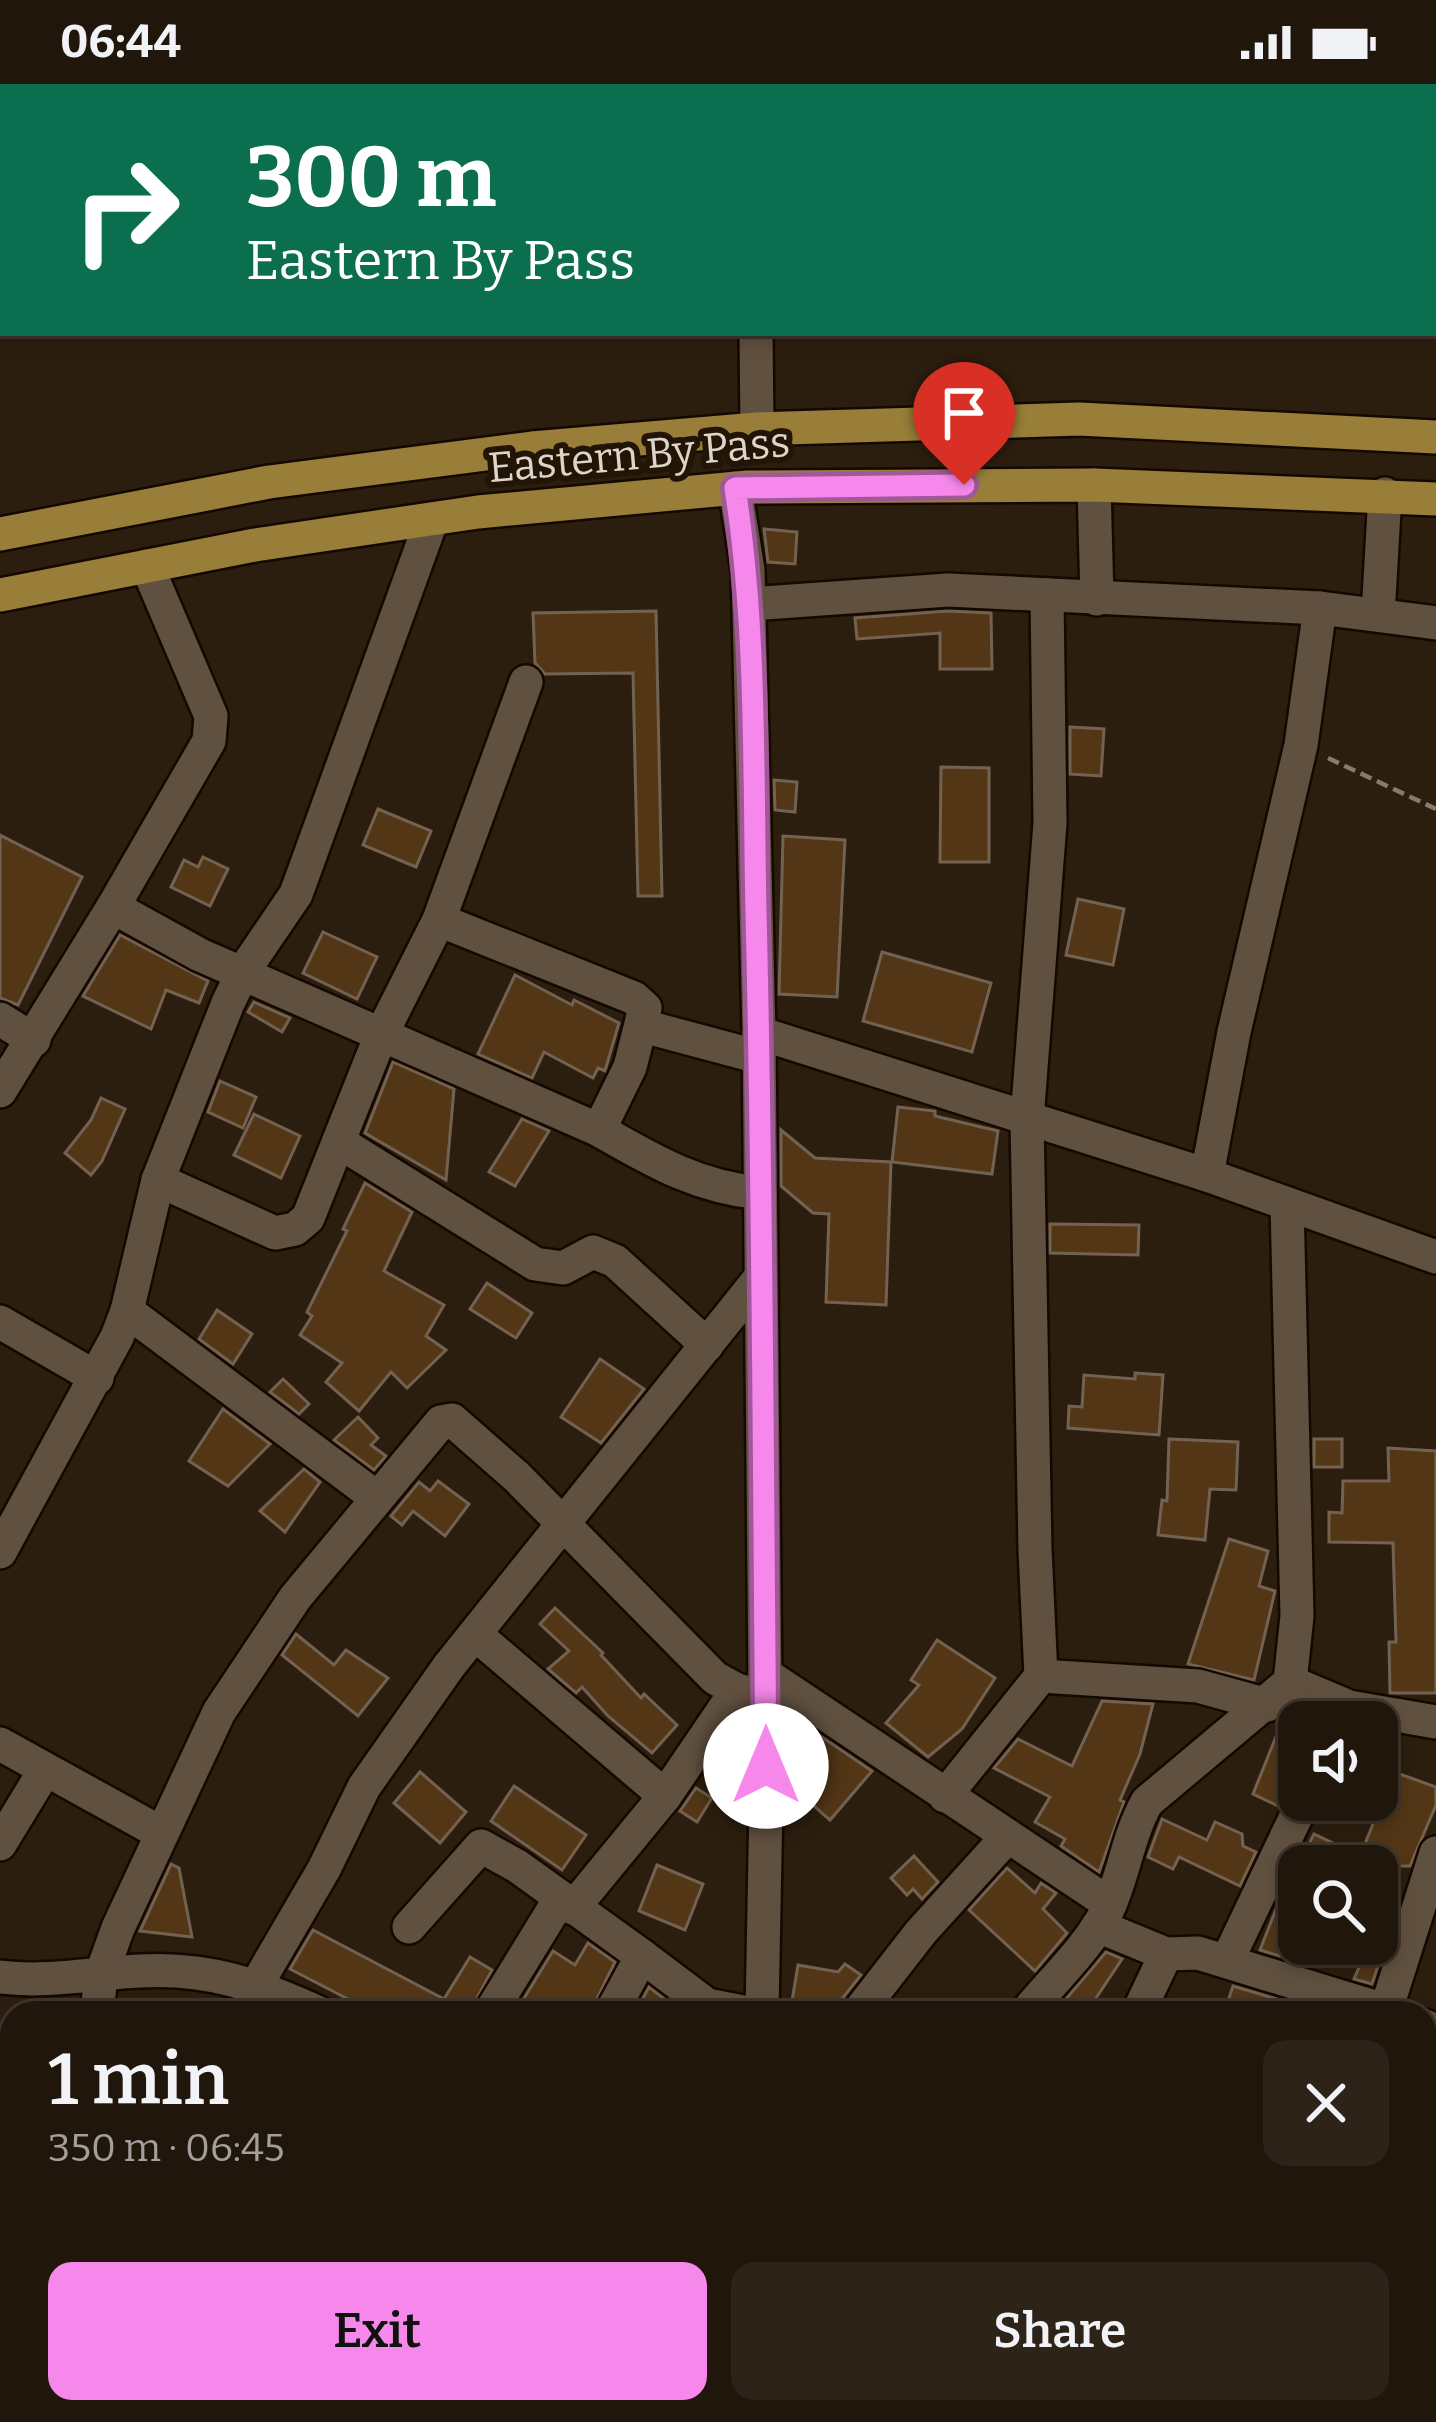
<!DOCTYPE html>
<html lang="en">
<head>
<meta charset="utf-8">
<style>
  body { margin:0; font-family:Bitter,serif; background:#2d2319; color:#f1f3f6; height:100vh; display:flex; flex-direction:column; font-size:45px; white-space:nowrap }
  * { box-sizing:border-box; margin:0 }
  p { font-size:39px; color:#a29f9d }
  .icon { flex:none; width:66px; height:66px; fill:none; stroke:currentColor; stroke-width:2; stroke-linecap:round; stroke-linejoin:round }
  .map { position:relative; flex:1; overflow:hidden }
  .sheet { position:absolute; left:0px; top:1917px; width:1437px; height:423px; display:flex; flex-direction:column; background:#21160b; border-radius:36px 36px 0 0; box-shadow:0 6px 18px #0003,0 0 0 3px #3e352c }
  .sheet>* { flex:none }
  .top-card { position:absolute; left:0px; top:0px; width:1437px; height:252px; box-shadow:0 6px 18px #0003,0 0 0 3px #3e352c; background:#0b6e4f; color:#fff; overflow:hidden }
  .fabs { position:absolute; left:1278px; top:1617px; display:grid; gap:24px }
  .fabs a { display:grid; place-items:center; width:120px; height:120px; border-radius:24px; background:#21160b; box-shadow:0 6px 18px #0003,0 0 0 3px #3e352c; font-size:60px }
  .pin { position:absolute; display:grid; place-items:center; width:102px; height:102px; color:#fff; margin:-123px -51px; border-radius:50% 50% 50% 0; rotate:-45deg; box-shadow:0 0 12px #0007 }
  .pin .icon { rotate:45deg }
  .me { position:absolute; width:132px; margin:-66px; rotate:0deg; stroke-linejoin:round; filter:drop-shadow(0 0 9px #0008) }
  .turn { display:flex; align-items:center; gap:42px; height:252px; padding:0 48px; font-size:54px }
  .turn .icon { width:156px; height:156px; stroke-width:2.5 }
  .turn b { display:block; font-size:84px; line-height:102px }
  .round { display:grid; place-items:center; flex:none; width:126px; height:126px; border-radius:24px; background:#2d2319 }
  .headline { display:flex; align-items:center; justify-content:space-between; height:204px; padding:0 48px }
  h1 { font-size:72px; font-weight:600; line-height:90px }
  .primary-button { display:flex; gap:24px; margin-top:auto; padding:24px 48px }
  .primary-button a { flex:1; height:138px; border-radius:24px; background:#f788eb; color:#111; font-size:48px; font-weight:600; line-height:138px; text-align:center }
  .primary-button a+a { background:#2d2319; color:#f1f3f6 }
  .status { display:flex; justify-content:space-between; align-items:center; height:84px; padding:0 60px; background:#21160b; direction:ltr }
  .status svg { height:33px; fill:currentColor }
  .map>svg:first-child { display:block }
  .building { fill:#523616; stroke:#736251; stroke-width:3 }
  .lines { fill:none; stroke-linecap:round; stroke-linejoin:round }
  .service-casing { stroke:#140800; stroke-width:21 }
  .minor-casing { stroke:#140800; stroke-width:38 }
  .tertiary-casing { stroke:#140800; stroke-width:38 }
  .primary-casing { stroke:#140800; stroke-width:38 }
  .path { stroke:#867b6f; stroke-width:4.5; stroke-dasharray:12 6; stroke-linecap:butt }
  .service { stroke:#60503f; stroke-width:16 }
  .minor { stroke:#60503f; stroke-width:33 }
  .tertiary { stroke:#60503f; stroke-width:33 }
  .primary { stroke:#987e38; stroke-width:33 }
  .route-casing { stroke:#a15899; stroke-width:30 }
  .route { stroke:#f788eb; stroke-width:21 }
  .labels { text-anchor:middle; dominant-baseline:central; stroke-width:12; stroke-linejoin:round; paint-order:stroke }
  .street-label { font-size:42px; fill:#ddd4ca; stroke:#221506 }
</style>
</head>
<body>
<div class="status"><b>06:44</b><svg viewBox="0 0 49 12"><path d="M0 12V9h3v3zM5 12V6h3v6zM10 12V3h3v9zM15 12V0h3v12zM26 1h20v11H26zM47 4h2v5h-2z"/></svg></div>
<div class="map">
<svg width="1436" height="2338" viewBox="0 0 1436 2338">
  <rect width="100%" height="100%" fill="#2c1e0f"/>
  <!-- building -->
  <g class="building">
    <polygon points="764,445 797,448 795,480 768,478"/>
    <polygon points="656,527 662,812 638,812 633,589 545,590 535,579 533,529"/>
    <polygon points="948,527 991,529 992,585 940,585 940,549 857,555 855,534"/>
    <polygon points="1070,643 1104,645 1101,692 1070,690"/>
    <polygon points="941,683 989,684 989,778 940,778"/>
    <polygon points="774,696 797,698 795,728 775,726"/>
    <polygon points="378,725 431,747 416,783 363,761"/>
    <polygon points="0,751 82,793 18,921 0,914"/>
    <polygon points="783,752 845,756 837,913 779,910"/>
    <polygon points="203,773 228,785 210,822 171,803 184,776 198,783"/>
    <polygon points="1078,815 1124,825 1113,881 1066,871"/>
    <polygon points="323,848 377,873 357,915 303,889"/>
    <polygon points="120,851 208,897 199,919 166,906 151,945 83,912"/>
    <polygon points="882,868 991,899 972,968 863,937"/>
    <polygon points="515,891 572,921 574,916 619,939 605,987 598,984 593,994 544,968 532,994 478,970"/>
    <polygon points="254,918 290,934 282,948 248,928"/>
    <polygon points="393,978 454,1005 446,1096 365,1049"/>
    <polygon points="220,997 256,1013 243,1044 208,1028"/>
    <polygon points="101,1014 125,1025 102,1077 91,1091 65,1069 91,1036"/>
    <polygon points="898,1023 935,1027 935,1032 998,1047 992,1090 892,1078"/>
    <polygon points="254,1030 300,1052 281,1094 234,1071"/>
    <polygon points="522,1035 549,1047 515,1102 489,1088"/>
    <polygon points="781,1046 815,1074 891,1078 886,1221 826,1218 829,1130 813,1129 781,1102"/>
    <polygon points="365,1099 412,1128 384,1187 444,1221 426,1252 446,1266 407,1304 391,1288 359,1327 326,1298 342,1279 300,1251 312,1232 307,1228 347,1147 343,1145"/>
    <polygon points="1050,1140 1139,1141 1138,1171 1050,1169"/>
    <polygon points="487,1199 532,1229 516,1254 470,1225"/>
    <polygon points="217,1226 252,1250 233,1280 199,1255"/>
    <polygon points="600,1275 644,1305 601,1359 561,1333"/>
    <polygon points="1135,1289 1163,1291 1159,1351 1068,1344 1069,1322 1082,1323 1084,1291 1135,1295"/>
    <polygon points="283,1295 309,1320 299,1330 270,1308"/>
    <polygon points="223,1325 270,1360 228,1402 189,1377"/>
    <polygon points="358,1333 378,1354 371,1361 386,1372 374,1386 334,1356"/>
    <polygon points="1169,1355 1238,1358 1236,1406 1210,1405 1205,1456 1158,1451 1162,1416 1167,1417"/>
    <rect x="1314" y="1355" width="28" height="28"/>
    <polygon points="1388,1364 1436,1367 1436,1609 1390,1609 1389,1558 1396,1558 1393,1459 1329,1458 1329,1428 1342,1429 1343,1397 1389,1397"/>
    <polygon points="304,1385 320,1398 285,1448 260,1427"/>
    <polygon points="438,1397 469,1420 445,1452 413,1427 402,1441 391,1432 419,1398 430,1407"/>
    <polygon points="1229,1455 1268,1467 1259,1502 1275,1507 1254,1596 1188,1580"/>
    <polygon points="555,1524 603,1569 601,1571 641,1614 644,1610 677,1641 652,1669 608,1632 582,1603 576,1609 548,1585 569,1567 540,1540"/>
    <polygon points="296,1550 334,1581 346,1566 388,1594 358,1632 282,1571"/>
    <polygon points="937,1556 995,1594 962,1645 928,1673 886,1639 919,1601 911,1596"/>
    <polygon points="1102,1617 1153,1620 1140,1670 1120,1716 1124,1718 1099,1788 1061,1762 1065,1755 1035,1738 1050,1713 994,1684 1018,1655 1072,1682"/>
    <polygon points="1294,1622 1299,1625 1299,1696 1286,1706 1278,1722 1253,1710 1283,1635"/>
    <polygon points="813,1647 872,1687 830,1736 787,1698 787,1677"/>
    <polygon points="420,1688 466,1728 440,1759 394,1719"/>
    <polygon points="1394,1688 1436,1703 1436,1721 1410,1782 1299,1782 1299,1876 1306,1880 1260,1866 1278,1820 1314,1750 1360,1772"/>
    <polygon points="514,1702 586,1751 562,1786 491,1737"/>
    <polygon points="696,1704 712,1714 697,1738 680,1727"/>
    <polygon points="1162,1735 1207,1756 1215,1738 1242,1750 1243,1762 1256,1768 1240,1802 1179,1773 1173,1785 1148,1773"/>
    <polygon points="914,1772 938,1798 922,1815 913,1805 907,1811 891,1794"/>
    <polygon points="171,1780 179,1784 192,1853 140,1847"/>
    <polygon points="657,1781 703,1800 685,1846 639,1827"/>
    <polygon points="1007,1784 1035,1809 1041,1799 1056,1809 1043,1825 1067,1849 1035,1887 969,1826"/>
    <polygon points="1377,1831 1393,1836 1372,1900 1354,1895 1369,1860 1377,1860"/>
    <polygon points="313,1846 444,1915 470,1873 492,1886 469,1929 375,1929 290,1885"/>
    <polygon points="588,1859 615,1878 590,1929 515,1929 553,1867 575,1881"/>
    <polygon points="1106,1868 1122,1875 1086,1929 1054,1929"/>
    <polygon points="845,1880 861,1891 841,1916 837,1929 790,1929 798,1881 838,1888"/>
    <polygon points="1233,1902 1290,1919 1286,1929 1224,1929"/>
    <polygon points="649,1903 667,1917 657,1929 635,1929"/>
  </g>
  <g class="lines">
    <!-- service casing -->
    <g class="service-casing">
      <g id="service">
        <polyline points="1273,0 1274,3"/>
        <polyline points="1434,170 1436,171"/>
      </g>
    </g>
    <!-- minor casing -->
    <g class="minor-casing">
      <g id="minor">
        <polyline points="1094,401 1097,515"/>
        <polyline points="749,520 948,506 1320,524 1436,539"/>
        <polyline points="1320,524 1301,661 1234,948 1207,1091 1436,1173"/>
        <polyline points="1378,531 1385,410"/>
        <polyline points="113,823 209,657 211,632 147,482"/>
        <polyline points="439,836 634,914 645,924 630,983 599,1046"/>
        <polyline points="0,935 34,956"/>
        <polyline points="643,942 759,973"/>
        <polyline points="759,949 1207,1091"/>
        <path d="M0 1007 113 823 200 871 599 1046C653 1077 697 1103 760 1109"/>
        <polyline points="339,1058 535,1180 563,1184 593,1168 615,1177 707,1261"/>
        <polyline points="158,1096 275,1149 295,1145 308,1134 381,951 439,836 526,598"/>
        <polyline points="127,1227 377,1414"/>
        <polyline points="0,1238 97,1294"/>
        <polyline points="0,1468 117,1253 127,1227 158,1096 228,919 243,888 296,810 432,435"/>
        <polyline points="475,1550 665,1712"/>
        <polyline points="765,1590 1110,1820"/>
        <polyline points="1041,1592 1198,1602 1267,1621"/>
        <polyline points="1290,1598 1349,1623 1436,1638"/>
        <polyline points="0,1660 161,1749"/>
        <polyline points="945,1712 1041,1592 1035,1466 1027,1035 1050,739 1047,511"/>
        <polyline points="0,1760 45,1686"/>
        <polyline points="573,1824 665,1712 737,1606"/>
        <polyline points="1098,1842 1166,1870 1198,1869 1394,1929"/>
        <polyline points="409,1843 481,1762 517,1782 642,1872 611,1929"/>
        <polyline points="642,1872 707,1921 748,1929"/>
        <polyline points="1227,1877 1304,1716"/>
        <path d="M0 1893C48 1899 92 1889 140 1887 208 1883 258 1901 319 1929"/>
        <polyline points="257,1900 324,1785 364,1703 449,1582 760,1194"/>
        <polyline points="97,1929 101,1891 118,1844 219,1628 295,1514 441,1338 452,1336 517,1393 715,1594 737,1606 765,1613"/>
        <polyline points="490,1929 560,1815"/>
        <polyline points="858,1929 921,1848 1007,1753"/>
        <path d="M1026 1929C1053 1896 1089 1863 1108 1825 1124 1790 1128 1752 1147 1718L1290 1598 1297 1532 1287 1120"/>
        <polyline points="1138,1929 1166,1870"/>
        <polyline points="1385,1929 1436,1769"/>
        <polyline points="1425,1942 1436,1947"/>
        <polyline points="1425,2089 1436,2094"/>
        <polyline points="0,2179 12,2186"/>
        <polyline points="1425,2275 1436,2280"/>
        <polyline points="280,2328 302,2338"/>
        <polyline points="1153,2328 1174,2338"/>
        <polyline points="172,2338 172,2328"/>
        <polyline points="388,2338 393,2328"/>
        <polyline points="823,2338 829,2328"/>
        <polyline points="1081,2338 1086,2328"/>
        <polyline points="1232,2338 1237,2328"/>
      </g>
    </g>
    <!-- tertiary casing -->
    <g class="tertiary-casing">
      <g id="tertiary">
        <polyline points="753,0 753,3"/>
        <polyline points="756,249 757,345"/>
        <polyline points="735,404 748,486 759,949 766,1717 762,1929"/>
        <polyline points="597,2338 602,2328"/>
      </g>
    </g>
    <!-- primary casing -->
    <g class="primary-casing">
      <g id="primary">
        <polyline points="0,450 269,398 532,364 757,345 1079,335 1436,353"/>
        <polyline points="0,511 255,461 478,428 748,403 1094,401 1436,415"/>
      </g>
    </g>
    <!-- path -->
    <polyline class="path" points="1328,674 1436,725"/>
    <!-- service -->
    <use href="#service" class="service"/>
    <!-- minor -->
    <use href="#minor" class="minor"/>
    <!-- tertiary -->
    <use href="#tertiary" class="tertiary"/>
    <!-- primary -->
    <use href="#primary" class="primary"/>
  </g>
  <g class="lines">
    <!-- route casing -->
    <g class="route-casing">
      <path id="route" d="M766 1682C763 1398 763 1113 756 829 753 687 757 544 735 404L964 401"/>
    </g>
    <!-- route -->
    <use href="#route" class="route"/>
  </g>
  <g class="labels">
    <!-- street labels -->
    <g class="street-label">
      <text transform="translate(639 371) rotate(-5)">Eastern By Pass</text>
    </g>
  </g>
</svg>
<div class="fabs">
<a><svg class="icon" aria-label="sound" viewBox="0 0 24 24"><path d="M4 9h4l5-4v14l-5-4H4zM17 9q2 3 0 6"/></svg></a>
<a><svg class="icon" aria-label="search" viewBox="0 0 24 24"><circle cx="10" cy="10" r="6"/><path d="M15 15l6 6"/></svg></a>
</div>
<div class="pin" style="left:964px;top:401px;background:#d93025"><svg class="icon" aria-label="arrive" viewBox="0 0 24 24"><path d="M6 21V4h12l-3 4 3 4H6"/></svg></div>
<svg class="me" style="left:766px;top:1682px" viewBox="-20 -20 40 40"><circle r="19" fill="#fff"/><path d="M0-13L10 11 0 6-10 11z" fill="#f788eb"/></svg>
<div class="top-card">
<div class="turn"><svg class="icon" aria-label="right" viewBox="0 0 24 24"><path d="M7 20v-9h11M14 6l5 5-5 5"/></svg><div><b>300 m</b>Eastern By Pass</div></div>
</div>
<section class="sheet">
<div class="headline"><div><h1>1 min</h1><p>350 m · 06:45</p></div><a class="round"><svg class="icon" aria-label="close" viewBox="0 0 24 24"><path d="M6 6l12 12M18 6L6 18"/></svg></a></div>
<div class="primary-button"><a>Exit</a><a>Share</a></div>
</section>
</div>
</body>
</html>
